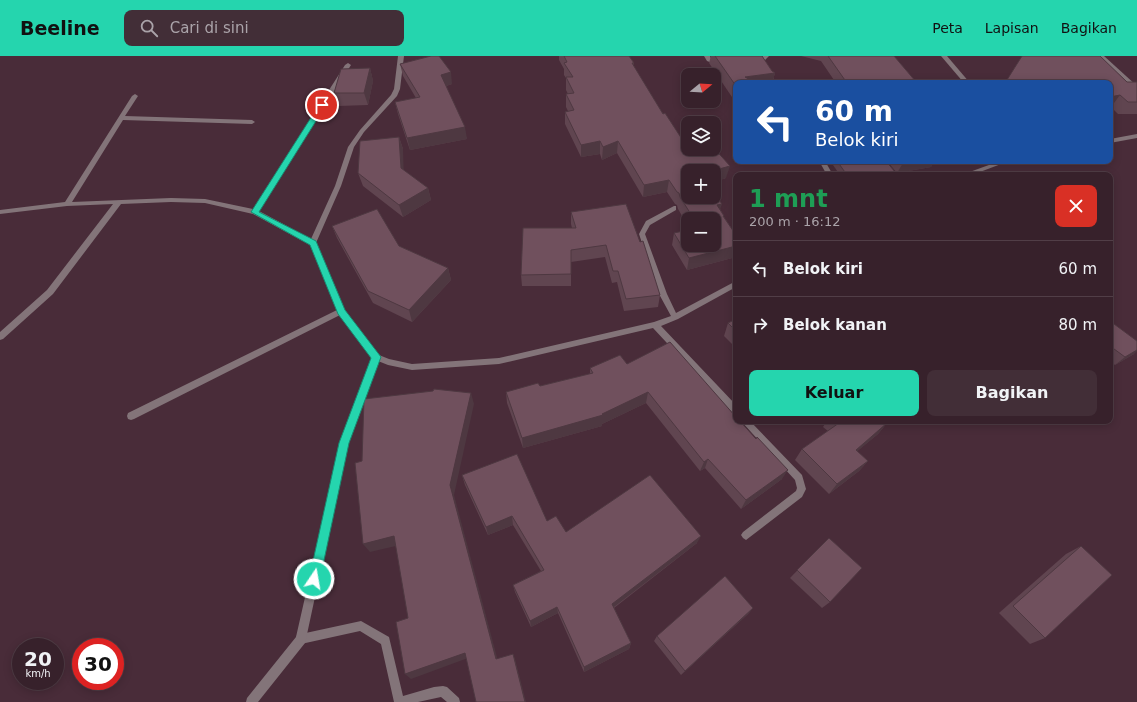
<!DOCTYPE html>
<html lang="id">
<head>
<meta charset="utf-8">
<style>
  body { margin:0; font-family:"DejaVu Sans",sans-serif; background:#422e37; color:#f1f3f6; height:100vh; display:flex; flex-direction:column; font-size:15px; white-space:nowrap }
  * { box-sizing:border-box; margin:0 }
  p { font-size:13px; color:#aaa3a9 }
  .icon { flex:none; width:22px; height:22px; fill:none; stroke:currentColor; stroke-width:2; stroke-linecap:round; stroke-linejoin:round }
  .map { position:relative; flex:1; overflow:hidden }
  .drawer { position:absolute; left:733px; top:116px; width:380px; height:252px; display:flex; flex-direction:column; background:#37212b; border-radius:8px; box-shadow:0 2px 10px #0003,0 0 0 1px #513e47 }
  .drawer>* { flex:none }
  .guide { position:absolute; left:733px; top:24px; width:380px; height:84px; border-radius:8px; box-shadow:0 2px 10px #0003,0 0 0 1px #513e47; background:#1a4fa0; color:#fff; overflow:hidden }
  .needle { width:26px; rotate:72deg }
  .buttons { position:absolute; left:681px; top:12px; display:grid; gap:8px }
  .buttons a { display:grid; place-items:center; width:40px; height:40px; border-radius:8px; background:#37212b; box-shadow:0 2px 10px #0003,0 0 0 1px #513e47; font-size:20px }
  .speed { position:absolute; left:12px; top:582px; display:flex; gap:8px; font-size:20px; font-weight:700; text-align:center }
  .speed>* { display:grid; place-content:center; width:52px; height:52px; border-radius:50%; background:#37212b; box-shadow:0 2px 10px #0003,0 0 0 1px #513e47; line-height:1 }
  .speed small { font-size:10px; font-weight:400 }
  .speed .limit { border:6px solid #d22; background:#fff; color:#111 }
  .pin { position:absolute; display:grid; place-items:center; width:34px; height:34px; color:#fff; margin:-17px; border:2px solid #fff; border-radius:50%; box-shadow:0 1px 4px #0007 }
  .me { position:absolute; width:44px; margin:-22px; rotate:12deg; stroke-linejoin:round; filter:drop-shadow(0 0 3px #0008) }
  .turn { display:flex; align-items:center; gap:14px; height:84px; padding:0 16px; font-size:18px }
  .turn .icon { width:52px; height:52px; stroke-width:2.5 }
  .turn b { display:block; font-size:28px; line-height:34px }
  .round { display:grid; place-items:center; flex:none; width:42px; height:42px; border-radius:8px; background:#422e37 }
  .headline { display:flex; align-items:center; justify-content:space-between; height:68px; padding:0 16px }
  h1 { font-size:24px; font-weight:600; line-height:30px; color:#1e9e55 }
  .cta { display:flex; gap:8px; margin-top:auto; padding:8px 16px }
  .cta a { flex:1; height:46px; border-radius:8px; background:#25d5ae; color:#111; font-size:16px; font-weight:600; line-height:46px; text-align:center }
  .cta a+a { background:#422e37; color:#f1f3f6 }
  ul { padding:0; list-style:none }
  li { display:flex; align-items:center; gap:12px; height:56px; padding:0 16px; border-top:1px solid #513e47 }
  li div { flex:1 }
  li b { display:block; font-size:15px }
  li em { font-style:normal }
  header { display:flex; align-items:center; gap:24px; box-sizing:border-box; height:56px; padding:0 20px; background:#25d5ae; color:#111 }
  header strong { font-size:19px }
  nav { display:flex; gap:22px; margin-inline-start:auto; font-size:14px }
  .search { width:280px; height:36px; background:#422e37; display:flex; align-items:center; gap:10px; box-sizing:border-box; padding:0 14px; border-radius:8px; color:#aaa3a9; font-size:15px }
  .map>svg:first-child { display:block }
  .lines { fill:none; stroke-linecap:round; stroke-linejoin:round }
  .lane { fill:#837479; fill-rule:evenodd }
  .street { fill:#837479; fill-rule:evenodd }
  .wall { fill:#604550 }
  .shaded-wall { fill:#4e3841 }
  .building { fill:#70505d; stroke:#4e3841 }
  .route { fill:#25d5ae; stroke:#188a71 }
</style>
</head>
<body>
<header>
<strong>Beeline</strong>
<div class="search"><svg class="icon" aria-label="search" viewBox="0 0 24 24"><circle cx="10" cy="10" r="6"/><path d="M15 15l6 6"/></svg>Cari di sini</div>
<nav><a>Peta</a><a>Lapisan</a><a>Bagikan</a></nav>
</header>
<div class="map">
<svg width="1137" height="646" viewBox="0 0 1137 646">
  <rect width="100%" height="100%" fill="#492c39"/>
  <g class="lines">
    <!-- lane -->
    <g class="lane">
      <polygon points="704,0 710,0 711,3 723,8 720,10 707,5"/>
      <polygon points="361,565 389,581 403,640 434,631 443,630 447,631 459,642 460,646 447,646 441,641 418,646 394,646 381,588 360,575 301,588 297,587 296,583 297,579 301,578"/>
    </g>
    <!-- street -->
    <g class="street">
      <polygon points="398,0 404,0 400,33 397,40 364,76 354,91 341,130 316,187 344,254 379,299 389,303 412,308 499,302 654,266 671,260 659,238 639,178 646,165 674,150 676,150 676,154 650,169 645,178 667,238 676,257 736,225 736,231 678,263 661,270 736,349 736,359 733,358 653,272 499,308 412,314 388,309 378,305 348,387 306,583 305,587 258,646 246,646 247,642 296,581 340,387 372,301 340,259 134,363 131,364 128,363 127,360 128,357 337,254 310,189 253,158 205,147 171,146 121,148 53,238 3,283 0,284 0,276 47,234 113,148 67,150 0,158 0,154 65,146 132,40 135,38 138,40 125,60 252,64 255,66 252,68 123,64 72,146 171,142 205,143 253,153 345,9 348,7 351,9 259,155 311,183 335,130 348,91 360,74 391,39 394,33"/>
      <polygon points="763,0 769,0 763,6 776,27 770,27 757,6"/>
      <polygon points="941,0 947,0 970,27 964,27"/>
      <polygon points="1098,0 1104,0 1137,30 1137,35"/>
      <polygon points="1137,78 1137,82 1110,87 1110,83"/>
      <polygon points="819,105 825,105 833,119 827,119"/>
      <polygon points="1000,105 1009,105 972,119 963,119 964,118"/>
      <polygon points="741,365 750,365 802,419 806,433 802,441 746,484 743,482 741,479 743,476 796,435 797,432 795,424"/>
    </g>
  </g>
  <!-- wall -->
  <g class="wall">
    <polygon points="559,0 629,0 634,7 633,10 663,58 691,97 726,122 714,126 714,115 688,115 720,153 724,160 724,161 736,179 736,201 687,214 672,189 674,177 688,189 714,163 688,163 688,170 678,153 677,149 675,148 667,136 643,141 617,97 602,104 600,98 581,101 565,68 565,56 568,55 566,51 566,38 568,38 566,34 566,22 564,19 564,13 559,4"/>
    <polygon points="711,0 762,0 772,15 775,17 772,27 736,27 736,47 709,7"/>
    <polygon points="801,0 894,0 917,27 836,27 821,5"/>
    <polygon points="400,8 452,28 446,30 467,83 410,94 398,58 395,46 416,42 403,20"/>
    <polygon points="370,12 373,25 368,49 338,50 334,37"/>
    <polygon points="1127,26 1137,26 1137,58 1118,58 1111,51"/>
    <polygon points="399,81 403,93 403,114 428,132 431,144 403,161 363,130 358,117"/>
    <polygon points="835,105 886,105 895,116 893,119 840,119 833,109"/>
    <polygon points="887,105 934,105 931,111 897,117"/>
    <polygon points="571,156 640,186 660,239 658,251 624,255 617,226 612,227 605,201 571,206 571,230 522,230 521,219 572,172 571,168"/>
    <polygon points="332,170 399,190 448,212 451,224 412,266 373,247 337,182"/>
    <polygon points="736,263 736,292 724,280 728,267"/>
    <polygon points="1110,265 1134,298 1115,309 1110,305"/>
    <polygon points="627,308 782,423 741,453 705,412 700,415 646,347 602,368 602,370 523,392 507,347 506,336 540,330 590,318 590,312"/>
    <polygon points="827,365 884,365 887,367 878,378 857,395 868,405 859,415 829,438 795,404 802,393 828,375 823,371"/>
    <polygon points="462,419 566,476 697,487 614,552 631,587 629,593 584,616 558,557 531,571 515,536 513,529 541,515 513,469 488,479 465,429"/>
    <polygon points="829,482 830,546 822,552 790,522"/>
    <polygon points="1081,490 1045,582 1030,588 999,557 1066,498"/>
    <polygon points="753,552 748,558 681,619 654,585 657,580"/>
  </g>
  <!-- shaded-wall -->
  <g class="shaded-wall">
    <polygon points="370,12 373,25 368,49 364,37"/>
    <polygon points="451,16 452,28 443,31 441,19"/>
    <polygon points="775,17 772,27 744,27 745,21"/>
    <polygon points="1120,39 1111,51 1110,51 1110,41"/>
    <polygon points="465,71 467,83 410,94 407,82"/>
    <polygon points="399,81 403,93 404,124 401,112"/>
    <polygon points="600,85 600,98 581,101 581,89"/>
    <polygon points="618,85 617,97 602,104 603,91"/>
    <polygon points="912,105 934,105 931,111 897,117 903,107"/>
    <polygon points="730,110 726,122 714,126 714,115 712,115"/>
    <polygon points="895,116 893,119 877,119"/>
    <polygon points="669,124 667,136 643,141 644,129"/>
    <polygon points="428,132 431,144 403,161 399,149"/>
    <polygon points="722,148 718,160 717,149"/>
    <polygon points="736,190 736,201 687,214 689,202"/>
    <polygon points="448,212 451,224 412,266 409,254"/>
    <polygon points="1137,294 1137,295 1134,298 1115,309 1125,301"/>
    <polygon points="648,336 646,347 602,368 602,370 523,392 522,382 602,358"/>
    <polygon points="471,337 474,348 454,439 499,609 496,603 450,429"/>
    <polygon points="887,367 878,378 847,404 856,394"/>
    <polygon points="708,403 705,412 700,415 704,406"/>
    <polygon points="868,405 859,415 829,438 837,428"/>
    <polygon points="788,414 782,423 741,453 746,444"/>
    <polygon points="512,460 513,469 488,479 486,471"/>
    <polygon points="394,480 400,489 370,496 363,488"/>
    <polygon points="701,480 697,487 610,554 612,548"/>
    <polygon points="557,551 558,557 531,571 530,565"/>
    <polygon points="753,552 748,558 681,619 685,615"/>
    <polygon points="631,587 629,593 584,616 584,611"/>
    <polygon points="465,597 468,602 411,623 405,618"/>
    <polygon points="513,598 515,603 526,646 525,646"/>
  </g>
  <!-- building -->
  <g class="building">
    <polygon points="431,0 439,0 451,16 441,19 465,71 407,82 395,46 420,41 400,8"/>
    <polygon points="564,0 629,0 634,7 632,7 663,58 665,57 691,97 706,93 714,93 714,92 730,110 712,115 688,115 688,141 714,141 714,137 722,148 717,149 724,160 723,160 736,179 736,190 689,202 674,177 688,174 688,189 714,189 714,163 694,163 680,141 679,137 677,136 669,124 644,129 618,85 603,91 600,85 581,89 565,56 574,54 566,38 574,37 566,21 573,21 564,7 567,6"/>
    <polygon points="715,0 762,0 772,15 775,17 745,21 756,27 736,27 736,30"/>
    <polygon points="828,0 894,0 917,27 884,27 882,24 847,27"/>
    <polygon points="1022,0 1100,0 1127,26 1137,26 1137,46 1128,46 1120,39 1110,41 1110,27 1005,27"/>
    <polygon points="370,12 364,37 334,37 341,13"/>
    <polygon points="399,81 401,112 428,132 399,149 358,117 360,85"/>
    <polygon points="837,105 886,105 895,116 877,119 847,119"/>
    <polygon points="901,105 912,105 903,107"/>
    <polygon points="626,148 640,186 643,185 660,239 626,243 618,215 613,215 606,189 571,194 571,218 521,219 523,172 576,172 571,156"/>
    <polygon points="377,153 399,190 448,212 409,254 368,235 332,170"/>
    <polygon points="736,263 736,275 728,267"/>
    <polygon points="1110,265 1137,285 1137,294 1125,301 1110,290"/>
    <polygon points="670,286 736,361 736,365 740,365 756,383 757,381 788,414 746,444 708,403 704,406 648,336 602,358 603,359 522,382 506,336 538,327 540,330 593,317 590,312 620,299 627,308"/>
    <polygon points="434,333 471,337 450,429 496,603 513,598 525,646 476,646 465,597 405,618 396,566 408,562 394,480 363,488 355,407 362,405 364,343 433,335"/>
    <polygon points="837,365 884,365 887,367 856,394 868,405 837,428 802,393 839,367"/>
    <polygon points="517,398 547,465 556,460 566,476 650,419 701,480 612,548 631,587 584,611 557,551 530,565 513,529 544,514 512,460 486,471 462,419"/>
    <polygon points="829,482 862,512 830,546 797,514"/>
    <polygon points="1081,490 1112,519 1045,582 1013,550"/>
    <polygon points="725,520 753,552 685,615 657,580"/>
  </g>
  <!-- route -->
  <polygon class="route" points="322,47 326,49 259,156 316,185 345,254 381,301 349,387 320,523 318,527 314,528 310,527 309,523 339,387 371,302 338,258 310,189 251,156 319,49"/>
</svg>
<div class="buttons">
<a><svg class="needle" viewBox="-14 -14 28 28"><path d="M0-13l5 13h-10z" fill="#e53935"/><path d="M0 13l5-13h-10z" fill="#aaa3a9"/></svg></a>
<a><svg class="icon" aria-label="layers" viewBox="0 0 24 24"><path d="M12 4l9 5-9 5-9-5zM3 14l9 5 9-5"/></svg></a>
<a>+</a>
<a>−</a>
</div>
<div class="speed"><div>20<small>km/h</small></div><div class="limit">30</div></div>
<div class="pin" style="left:322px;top:49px;background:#d93025"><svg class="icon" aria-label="arrive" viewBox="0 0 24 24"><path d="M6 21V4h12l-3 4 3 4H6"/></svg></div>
<svg class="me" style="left:314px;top:523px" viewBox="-20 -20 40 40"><circle r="17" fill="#25d5ae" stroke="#fff" stroke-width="3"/><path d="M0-11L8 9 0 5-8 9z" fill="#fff"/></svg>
<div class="guide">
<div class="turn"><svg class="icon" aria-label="left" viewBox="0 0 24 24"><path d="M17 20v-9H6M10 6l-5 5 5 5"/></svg><div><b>60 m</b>Belok kiri</div></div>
</div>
<section class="drawer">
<div class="headline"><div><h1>1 mnt</h1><p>200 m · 16:12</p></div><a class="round" style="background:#d93025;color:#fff"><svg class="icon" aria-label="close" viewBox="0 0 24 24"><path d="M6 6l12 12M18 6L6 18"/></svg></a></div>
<ul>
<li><svg class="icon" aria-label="left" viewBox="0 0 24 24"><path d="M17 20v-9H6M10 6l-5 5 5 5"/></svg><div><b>Belok kiri</b></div><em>60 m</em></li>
<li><svg class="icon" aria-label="right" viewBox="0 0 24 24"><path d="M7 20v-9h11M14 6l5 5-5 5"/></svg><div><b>Belok kanan</b></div><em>80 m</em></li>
</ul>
<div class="cta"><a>Keluar</a><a>Bagikan</a></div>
</section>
</div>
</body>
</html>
